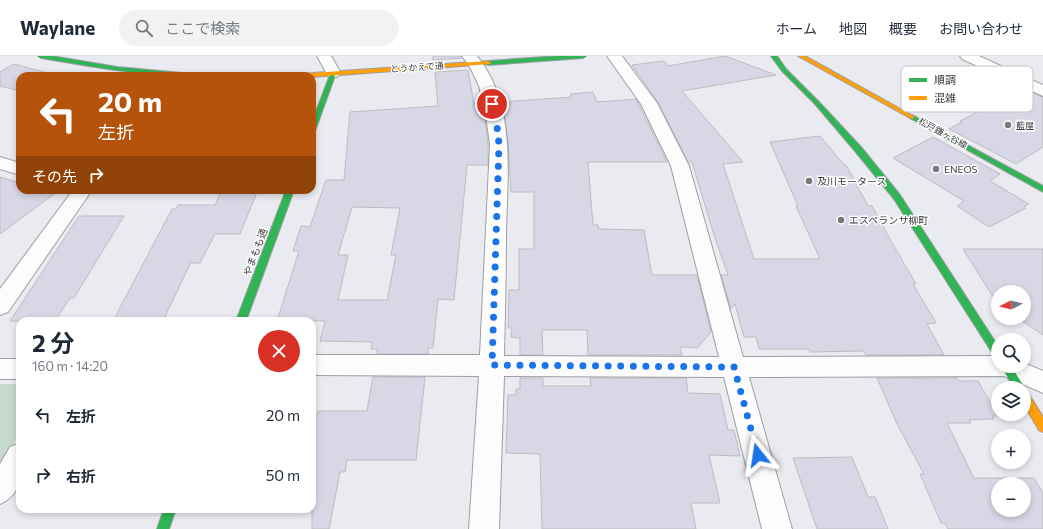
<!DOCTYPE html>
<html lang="ja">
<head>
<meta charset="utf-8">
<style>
  body { margin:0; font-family:Commissioner,"Noto Sans JP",sans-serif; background:#f2f2f3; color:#1f2937; height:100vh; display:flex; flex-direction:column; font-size:15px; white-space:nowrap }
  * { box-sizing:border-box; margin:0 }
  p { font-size:13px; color:#747a83 }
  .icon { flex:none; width:22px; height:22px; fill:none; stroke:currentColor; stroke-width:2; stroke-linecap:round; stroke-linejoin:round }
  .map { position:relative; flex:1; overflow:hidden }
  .panel { position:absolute; left:16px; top:261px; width:300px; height:196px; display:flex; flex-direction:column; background:#fff; border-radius:12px; box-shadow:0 2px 6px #0003 }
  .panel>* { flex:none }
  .guide { position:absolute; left:16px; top:16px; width:300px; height:122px; border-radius:12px; box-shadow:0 2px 6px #0003; background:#b45309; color:#fff; overflow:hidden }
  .needle { width:26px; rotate:263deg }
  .tools { position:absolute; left:991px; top:229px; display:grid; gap:8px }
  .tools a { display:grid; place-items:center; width:40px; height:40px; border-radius:50%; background:#fff; box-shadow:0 2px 6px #0003; font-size:20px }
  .pin { position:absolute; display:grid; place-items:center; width:34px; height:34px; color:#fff; margin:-17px; border:2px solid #fff; border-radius:50%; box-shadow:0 1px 4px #0007 }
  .me { position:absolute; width:44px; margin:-22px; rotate:345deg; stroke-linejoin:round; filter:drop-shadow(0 0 3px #0008) }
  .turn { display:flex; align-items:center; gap:14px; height:84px; padding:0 16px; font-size:18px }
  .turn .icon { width:52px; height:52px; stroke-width:2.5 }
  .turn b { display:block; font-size:28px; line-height:34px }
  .then { display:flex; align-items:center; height:38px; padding:0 16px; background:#0003; gap:8px; font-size:15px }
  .round { display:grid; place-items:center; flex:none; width:42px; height:42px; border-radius:21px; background:#f2f2f3 }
  .head { display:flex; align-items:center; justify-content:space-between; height:68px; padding:0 16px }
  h1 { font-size:24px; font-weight:700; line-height:30px }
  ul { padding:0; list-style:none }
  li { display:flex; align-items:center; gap:12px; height:60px; padding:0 16px }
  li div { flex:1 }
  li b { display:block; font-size:15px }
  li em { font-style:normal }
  header { display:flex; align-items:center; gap:24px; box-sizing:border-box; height:56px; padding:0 20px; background:#fff; border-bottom:1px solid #e0e1e3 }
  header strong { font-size:19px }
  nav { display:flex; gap:22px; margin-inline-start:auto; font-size:14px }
  .search { width:280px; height:36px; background:#f2f2f3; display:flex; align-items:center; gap:10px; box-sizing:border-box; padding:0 14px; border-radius:22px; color:#747a83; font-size:15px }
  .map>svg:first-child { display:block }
  .green { fill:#c5dacd }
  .building { fill:#d7d7e5; stroke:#bcbdc1; fill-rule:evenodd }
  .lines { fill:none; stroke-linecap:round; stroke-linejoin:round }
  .street-casing { stroke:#9e9fa3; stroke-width:2 }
  .fast-casing { stroke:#9e9fa3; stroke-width:2 }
  .slow-casing { stroke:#9e9fa3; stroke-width:2 }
  .street { fill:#fcfcfd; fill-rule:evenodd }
  .fast { fill:#30b455; fill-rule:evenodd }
  .slow { fill:#ff9f0a; fill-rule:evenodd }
  .route { stroke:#1a73e8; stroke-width:7; stroke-dasharray:0 12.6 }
  .poi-dot { fill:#77797d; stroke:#fff; stroke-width:1.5 }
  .labels { text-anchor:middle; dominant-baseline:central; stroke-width:3; stroke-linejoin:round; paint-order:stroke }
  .far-street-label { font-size:9px; fill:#393b3f; stroke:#fff }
  .far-poi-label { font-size:9px; fill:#393b3f; stroke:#fff; text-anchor:start }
  .poi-label { font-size:10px; fill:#393b3f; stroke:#fff; text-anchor:start }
  .street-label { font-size:10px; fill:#393b3f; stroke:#fff }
  .key { fill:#fff; stroke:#c4c4c5; stroke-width:1 }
  .key-label { font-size:11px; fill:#393b3f }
</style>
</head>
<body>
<header>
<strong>Waylane</strong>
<div class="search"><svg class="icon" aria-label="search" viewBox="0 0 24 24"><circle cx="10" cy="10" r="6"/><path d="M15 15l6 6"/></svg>ここで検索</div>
<nav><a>ホーム</a><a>地図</a><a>概要</a><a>お問い合わせ</a></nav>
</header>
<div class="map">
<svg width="1043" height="473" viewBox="0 0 1043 473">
  <rect width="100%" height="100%" fill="#e9ebf0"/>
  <!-- green -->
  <polygon class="green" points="0,328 20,328 20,377 0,410"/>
  <!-- building -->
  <g class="building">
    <polygon points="433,0 461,0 462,2 433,4"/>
    <polygon points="725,0 776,19 682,35 743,106 723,108 754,203 820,203 796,150 798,150 770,86 820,80 844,109 846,109 868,150 872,150 887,178 916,228 913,228 936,267 927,268 944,299 866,299 864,295 810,296 809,293 759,293 756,281 744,281 735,248 731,253 721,219 728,219 714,179 692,106 688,106 658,46 632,9 664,5 668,10"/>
    <polygon points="14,8 59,20 20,20 20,35 0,30 0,16"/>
    <path d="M468 14 474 48H482L484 53 488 88V109H467L454 244 438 243 433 292H428V298H377V293H371L372 286 320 285 325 265H277L299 195H293L301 170 310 171 326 124H344L350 56 438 50 435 16ZM352 151 400 152 391 199H396L387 244H338L348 199H338Z"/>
    <polygon points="1021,32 1043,41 1043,91 1016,108 949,73 962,66 960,65"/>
    <polygon points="593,36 597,46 636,43 667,106 588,106 593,169 598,169 599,173 644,174 652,219 697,219 711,276 697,292 680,291 682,299 588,299 587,274 542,274 543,299 520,299 520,282 511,281 512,272 508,272 509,234 519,234 519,193 534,193 534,136 511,136 508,85 502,46 572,41 570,38"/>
    <polygon points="933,81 1000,118 990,125 1029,148 1024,150 1026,152 989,171 957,150 964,145 893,102"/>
    <polygon points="0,121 20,127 20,134 41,134 54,138 0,178"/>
    <polygon points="222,134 258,134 240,178 215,178 200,207 191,207 189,210 163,265 113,265 172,153 176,153 178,149 215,149"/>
    <polygon points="79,160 124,160 74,242 70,242 55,265 10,265"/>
    <polygon points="963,193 1043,193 1043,279 1018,262 1024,262 1024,236 998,236 997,247"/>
    <polygon points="373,321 425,321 416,404 347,404 345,416 340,416 329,473 312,473 312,358 318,358 318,355 367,355"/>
    <polygon points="520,322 543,322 543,330 591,330 590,322 686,322 688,337 720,338 728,374 734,374 740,400 709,399 720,447 691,447 696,473 542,473 540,398 506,397 508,339 516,339 516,333 520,333"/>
    <path d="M877 322H957L959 325H978L998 360H992L994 363 969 364 971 367H947L974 422H1034L1043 437V473H948L945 467H941L920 418H924L897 368ZM998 428H1024V454H998Z"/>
    <polygon points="852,401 868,441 875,441 888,473 817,473 793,402"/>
  </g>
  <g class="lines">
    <!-- street casing -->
    <g class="street-casing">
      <g id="street">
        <polygon points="317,0 331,0 341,17 338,20 333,22 328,20"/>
        <path d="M462 0H477C517 49 507 119 506 178 506 219 505 259 504 300L719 301 671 110 641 48 607 0H622L657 47 689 110 743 301 998 300V310H1024V307L1043 315V337L1004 320 749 321 792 473H762L724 321 504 320 499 473H469L479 320 312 319V299H480L490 88 485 53 479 30 470 11Z"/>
        <polygon points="960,0 979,0 1043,29 1043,40 962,3"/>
        <polygon points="0,101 20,107 20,119 0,113"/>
        <polygon points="73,134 92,134 8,256 0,259 0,233"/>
        <rect x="0" y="303" width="20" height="20"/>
        <path d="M20 387C20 411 26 437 0 448V408L10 391Z"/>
      </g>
    </g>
    <!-- fast casing -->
    <g class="fast-casing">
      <g id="fast">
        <path d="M38 0H52L117 11 193 18 196 20C144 20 93 11 41 2Z"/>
        <polygon points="558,0 586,0 583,2 488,9 485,7 488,5"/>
        <polygon points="771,0 777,0 786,13 819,46 861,91 900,139 998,290 998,302 995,301 894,143 855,95 815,48 782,15"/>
        <polygon points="331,16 336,17 315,75 312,77 312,66"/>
        <polygon points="912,59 1043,130 1043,136 910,62 910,60"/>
        <polygon points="286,134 294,134 246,265 236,265"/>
        <polygon points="1001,310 1011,310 1023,329 1024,332 1014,332"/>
        <polygon points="164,453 176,453 169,473 157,473"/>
      </g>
    </g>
    <!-- slow casing -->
    <g class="slow-casing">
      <g id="slow">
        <polygon points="798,0 805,0 915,61 912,63 910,62"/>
        <polygon points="488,5 491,7 490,8 312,21 271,20 274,18 312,17"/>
        <polygon points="1024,335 1028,337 1043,361 1043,376 1039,374 1024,349"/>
      </g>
    </g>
    <!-- street -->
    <use href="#street" class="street"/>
    <!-- fast -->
    <use href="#fast" class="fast"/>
    <!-- slow -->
    <use href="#slow" class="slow"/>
  </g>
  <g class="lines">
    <!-- route -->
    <polyline class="route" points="492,48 496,61 499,88 492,309 734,311 758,399"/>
  </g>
  <!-- markers -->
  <g class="poi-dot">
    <circle cx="1008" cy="69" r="4"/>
    <circle cx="936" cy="113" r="4"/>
    <circle cx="809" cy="125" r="4"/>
    <circle cx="841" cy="164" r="4"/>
  </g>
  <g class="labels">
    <!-- far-street labels -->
    <g class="far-street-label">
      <text transform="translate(417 11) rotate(-4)">とうかえで通</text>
      <text transform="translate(943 77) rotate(29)">松戸鎌ヶ谷線</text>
    </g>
    <!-- far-poi labels -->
    <g class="far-poi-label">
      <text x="1016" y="69">藍屋</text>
    </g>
    <!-- poi labels -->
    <g class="poi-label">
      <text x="944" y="113">ENEOS</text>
      <text x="817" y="125">及川モータース</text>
      <text x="849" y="164">エスペランサ柳町</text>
    </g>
    <!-- street labels -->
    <g class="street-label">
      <text transform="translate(255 196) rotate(-69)">やまもも通</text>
    </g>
  </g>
  <!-- legend -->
  <rect x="901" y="10" width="132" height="46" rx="6" class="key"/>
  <rect x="909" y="22" width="18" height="4" fill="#30b455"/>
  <rect x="909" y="40" width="18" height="4" fill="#ff9f0a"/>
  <g class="key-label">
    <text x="934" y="28">順調</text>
    <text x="934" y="46">混雑</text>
  </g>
</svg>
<div class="tools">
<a><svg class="needle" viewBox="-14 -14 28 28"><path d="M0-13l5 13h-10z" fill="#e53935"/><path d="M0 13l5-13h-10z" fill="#747a83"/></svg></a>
<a><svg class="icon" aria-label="search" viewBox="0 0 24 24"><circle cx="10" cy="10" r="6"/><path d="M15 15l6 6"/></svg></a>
<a><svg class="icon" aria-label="layers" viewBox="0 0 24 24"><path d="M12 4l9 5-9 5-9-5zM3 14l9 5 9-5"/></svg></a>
<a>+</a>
<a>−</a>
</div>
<div class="pin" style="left:492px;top:48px;background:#d93025"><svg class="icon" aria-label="arrive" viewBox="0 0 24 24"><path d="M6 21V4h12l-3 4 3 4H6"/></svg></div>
<svg class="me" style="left:758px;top:399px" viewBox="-20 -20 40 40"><path d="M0-17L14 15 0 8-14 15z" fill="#1a73e8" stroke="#fff" stroke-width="4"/></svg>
<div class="guide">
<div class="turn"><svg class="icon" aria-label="left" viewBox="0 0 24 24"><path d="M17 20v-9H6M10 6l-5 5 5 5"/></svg><div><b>20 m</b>左折</div></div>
<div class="then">その先<svg class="icon" aria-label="right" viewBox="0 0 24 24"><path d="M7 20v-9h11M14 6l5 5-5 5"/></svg></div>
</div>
<section class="panel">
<div class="head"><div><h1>2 分</h1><p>160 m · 14:20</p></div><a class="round" style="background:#d93025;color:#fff"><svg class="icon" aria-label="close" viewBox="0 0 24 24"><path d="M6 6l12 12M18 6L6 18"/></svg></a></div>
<ul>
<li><svg class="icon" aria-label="left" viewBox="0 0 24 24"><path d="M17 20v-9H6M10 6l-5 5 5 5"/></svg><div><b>左折</b></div><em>20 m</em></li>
<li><svg class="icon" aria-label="right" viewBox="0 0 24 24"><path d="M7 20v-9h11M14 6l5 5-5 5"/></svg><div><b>右折</b></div><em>50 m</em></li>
</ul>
</section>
</div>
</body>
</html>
